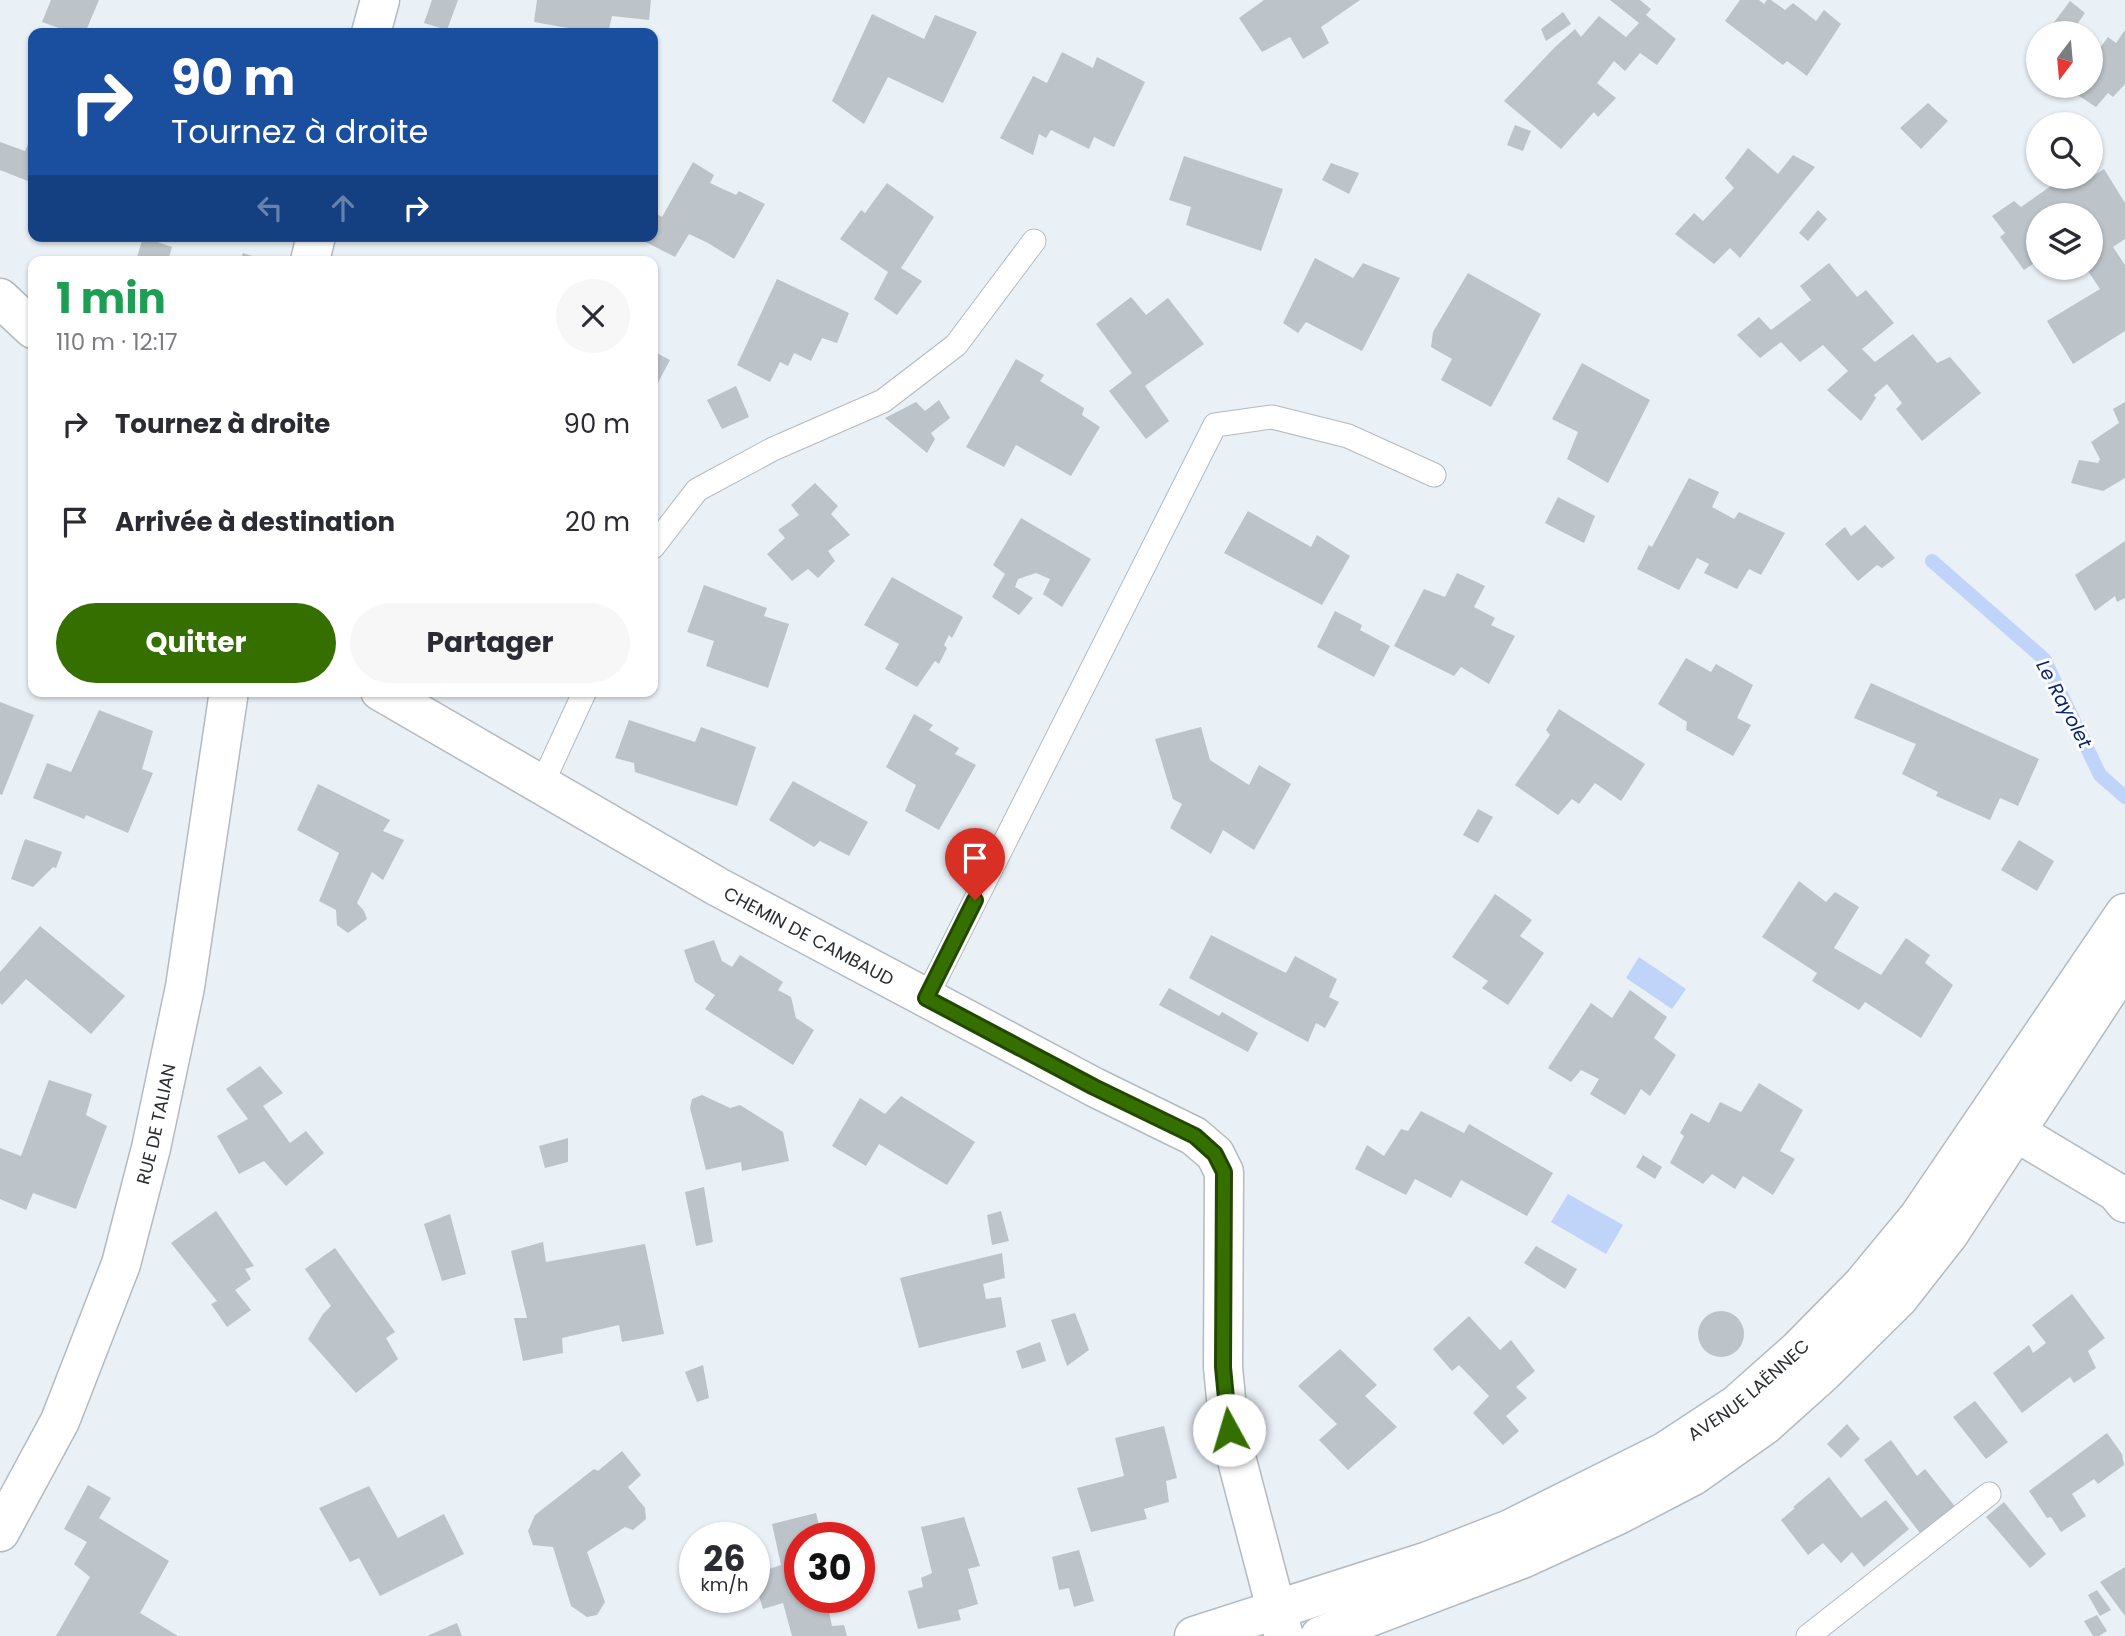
<!DOCTYPE html>
<html lang="fr">
<head>
<meta charset="utf-8">
<style>
  body { margin:0; font-family:Poppins,sans-serif; background:#f7f7f7; color:#2b2b33; height:100vh; display:flex; flex-direction:column; font-size:26px; white-space:nowrap }
  * { box-sizing:border-box; margin:0 }
  p { font-size:23px; color:#7c7c81 }
  .icon { flex:none; width:38px; height:38px; fill:none; stroke:currentColor; stroke-width:2; stroke-linecap:round; stroke-linejoin:round }
  .map { position:relative; flex:1; overflow:hidden }
  .details { position:absolute; left:28px; top:256px; width:630px; height:441px; display:flex; flex-direction:column; background:#fff; border-radius:14px; box-shadow:0 2px 5px #0004 }
  .details>* { flex:none }
  .top-card { position:absolute; left:28px; top:28px; width:630px; height:214px; border-radius:14px; box-shadow:0 2px 5px #0004; background:#1a4fa0; color:#fff; overflow:hidden }
  .needle { width:46px; rotate:196deg }
  .controls { position:absolute; left:2026px; top:21px; display:grid; gap:14px }
  .controls a { display:grid; place-items:center; width:77px; height:77px; border-radius:50%; background:#fff; box-shadow:0 2px 5px #0004; font-size:35px }
  .speed { position:absolute; left:679px; top:1522px; display:flex; gap:14px; font-size:35px; font-weight:700; text-align:center }
  .speed>* { display:grid; place-content:center; width:91px; height:91px; border-radius:50%; background:#fff; box-shadow:0 2px 5px #0004; line-height:1 }
  .speed small { font-size:18px; font-weight:400 }
  .speed .limit { border:10px solid #d22; background:#fff; color:#111 }
  .pin { position:absolute; display:grid; place-items:center; width:60px; height:60px; color:#fff; margin:-72px -30px; border-radius:50% 50% 50% 0; rotate:-45deg; box-shadow:0 0 7px #0007 }
  .pin .icon { rotate:45deg }
  .me { position:absolute; width:77px; margin:-38px; rotate:354deg; stroke-linejoin:round; filter:drop-shadow(0 0 5px #0008) }
  .turn { display:flex; align-items:center; gap:24px; height:147px; padding:0 28px; font-size:32px }
  .turn .icon { width:91px; height:91px; stroke-width:2.5 }
  .turn b { display:block; font-size:49px; line-height:60px }
  .lanes { display:flex; align-items:center; height:66px; padding:0 28px; background:#0003; justify-content:center; gap:35px; direction:ltr }
  .lanes .off { opacity:.35 }
  .round { display:grid; place-items:center; flex:none; width:74px; height:74px; border-radius:37px; background:#f7f7f7 }
  .head { display:flex; align-items:center; justify-content:space-between; height:119px; padding:0 28px }
  h1 { font-size:42px; font-weight:700; line-height:52px; color:#1e9e55 }
  .action { display:flex; gap:14px; margin-top:auto; padding:14px 28px }
  .action a { flex:1; height:80px; border-radius:42px; background:#356f00; color:#fff; font-size:28px; font-weight:700; line-height:80px; text-align:center }
  .action a+a { background:#f7f7f7; color:#2b2b33 }
  ul { padding:0; list-style:none }
  li { display:flex; align-items:center; gap:21px; height:98px; padding:0 28px }
  li div { flex:1 }
  li b { display:block; font-size:26px }
  li em { font-style:normal }
  .map>svg:first-child { display:block }
  .water { fill:#c0d3f9 }
  .lines { fill:none; stroke-linecap:round; stroke-linejoin:round }
  .stream { stroke:#c0d3f9; stroke-width:14 }
  .building { fill:#bcc4c9 }
  .service-casing { stroke:#b3bac0; stroke-width:25 }
  .minor-casing { stroke:#b3bac0; stroke-width:41 }
  .tertiary-casing { stroke:#b3bac0; stroke-width:41 }
  .secondary-casing { stroke:#b3bac0; stroke-width:41 }
  .service { stroke:#fff; stroke-width:23 }
  .minor { stroke:#fff; stroke-width:38 }
  .tertiary { stroke:#fff; stroke-width:38 }
  .secondary { stroke:#fff; stroke-width:38 }
  .route-casing { stroke:#224800; stroke-width:18 }
  .route { stroke:#356f00; stroke-width:12 }
  .labels { text-anchor:middle; dominant-baseline:central; stroke-width:6; stroke-linejoin:round; paint-order:stroke }
  .street-label { font-size:18px; fill:#2a2d2f; stroke:#fbfdfe }
  .water-label { font-size:19px; font-style:italic; fill:#09246a; stroke:#fbfdfe }
</style>
</head>
<body>
<div class="map">
<svg width="2125" height="1636" viewBox="0 0 2125 1636">
  <rect width="100%" height="100%" fill="#e9f0f6"/>
  <!-- water -->
  <g class="water">
    <polygon points="1639,957 1686,989 1672,1009 1626,978"/>
    <polygon points="1568,1194 1623,1225 1606,1254 1551,1222"/>
  </g>
  <g class="lines">
    <!-- stream -->
    <polyline class="stream" points="1932,561 2044,659 2100,775 2125,797"/>
  </g>
  <!-- building -->
  <g class="building">
    <polygon points="51,0 99,0 85,33 73,33 42,22"/>
    <polygon points="432,0 458,0 447,30 424,23"/>
    <polygon points="537,0 651,0 649,20 612,16 608,33 596,33 534,22"/>
    <polygon points="1264,0 1360,0 1321,27 1329,43 1303,59 1290,37 1262,52 1239,18"/>
    <polygon points="1610,0 1640,0 1651,9 1646,15 1676,39 1657,65 1640,53 1625,71 1614,61 1597,83 1616,98 1598,117 1594,112 1561,149 1504,101 1555,47 1575,29 1581,37 1599,16 1626,37 1639,23"/>
    <polygon points="1740,0 1759,0 1764,4 1767,0 1771,0 1785,10 1793,3 1816,21 1824,10 1841,24 1807,76 1787,61 1783,65 1725,21"/>
    <polygon points="2070,1 2085,13 2071,33 2046,33"/>
    <polygon points="1563,12 1571,24 1546,41 1541,29"/>
    <polygon points="872,14 924,39 935,15 977,32 943,103 888,77 864,124 832,101"/>
    <polygon points="2125,30 2125,84 2113,97 2108,93 2096,107 2070,90 2073,86 2091,86 2091,60 2108,37 2116,43"/>
    <polygon points="1062,52 1093,68 1097,57 1145,82 1114,147 1094,137 1089,149 1051,130 1046,138 1039,134 1033,155 1000,138 1033,76 1047,83"/>
    <polygon points="1928,103 1948,121 1921,149 1900,128"/>
    <polygon points="1515,125 1531,131 1523,151 1507,145"/>
    <polygon points="33,133 33,183 0,170 0,142 25,151"/>
    <polygon points="1748,148 1778,174 1793,155 1815,167 1740,258 1730,248 1714,264 1675,234 1694,213 1703,221 1734,188 1725,178"/>
    <polygon points="1184,156 1283,189 1261,251 1186,225 1191,207 1169,200"/>
    <polygon points="693,162 714,175 710,183 736,195 739,191 765,204 734,259 708,243 689,234 675,257 634,236 653,236 653,212 662,217"/>
    <polygon points="1331,163 1359,173 1349,194 1322,180"/>
    <polygon points="2104,169 2125,203 2125,239 2113,247 2125,265 2125,331 2073,364 2047,321 2100,289 2086,268 2091,268 2091,215 2039,215 2039,260 2024,270 2000,237 2005,233 1992,216 2014,201 2021,207 2064,177 2078,177 2082,183"/>
    <polygon points="887,183 934,217 901,268 922,281 897,315 874,299 888,272 840,239 861,210 865,213"/>
    <polygon points="1818,210 1827,219 1808,241 1799,233"/>
    <polygon points="143,237 172,247 168,261 136,261"/>
    <polygon points="243,253 264,260 264,261 240,261"/>
    <polygon points="1315,258 1353,278 1363,263 1400,278 1362,351 1306,322 1298,333 1283,323"/>
    <polygon points="1829,263 1857,297 1866,290 1894,323 1862,349 1875,362 1913,334 1937,363 1950,357 1981,393 1922,441 1896,409 1902,403 1887,384 1874,395 1876,398 1861,421 1827,390 1848,371 1823,345 1800,362 1781,342 1760,358 1737,335 1759,317 1771,330 1811,300 1800,286"/>
    <polygon points="1468,273 1541,314 1491,407 1441,380 1452,359 1431,347 1433,332"/>
    <polygon points="777,279 849,313 837,343 822,338 811,361 794,353 788,366 780,362 770,382 737,365"/>
    <polygon points="1131,297 1146,315 1168,298 1204,344 1145,386 1169,421 1146,439 1109,391 1132,373 1096,324"/>
    <polygon points="653,351 670,360 653,392"/>
    <polygon points="1016,359 1044,375 1040,381 1084,408 1082,415 1100,427 1071,476 1016,445 1004,467 966,447"/>
    <polygon points="1582,363 1650,400 1608,483 1567,459 1578,432 1552,419"/>
    <polygon points="736,386 749,417 722,429 707,400"/>
    <polygon points="939,400 950,418 931,433 935,439 927,453 885,418 916,402 925,411"/>
    <polygon points="2125,402 2125,478 2103,491 2071,483 2079,460 2098,463 2100,459 2091,442 2119,423 2113,409"/>
    <polygon points="1689,478 1719,492 1712,507 1734,519 1739,512 1785,533 1761,575 1749,569 1737,589 1704,573 1709,564 1697,558 1679,590 1637,569 1649,545 1652,547"/>
    <polygon points="815,483 838,506 831,514 850,535 828,551 835,561 818,578 808,569 792,581 767,554 785,538 778,530 799,515 791,505"/>
    <polygon points="1558,497 1595,516 1584,543 1545,523"/>
    <polygon points="1248,511 1311,547 1317,535 1350,556 1322,605 1224,553"/>
    <polygon points="1021,518 1091,559 1062,607 1043,594 1050,579 1036,573 1018,579 1015,587 1033,598 1019,615 992,597 1005,574 993,565"/>
    <polygon points="1865,525 1895,558 1882,568 1877,565 1858,581 1825,544 1845,527 1851,536"/>
    <polygon points="2125,541 2125,598 2117,602 2115,596 2095,611 2075,575"/>
    <polygon points="1457,573 1485,586 1474,607 1495,618 1491,625 1515,636 1489,684 1461,667 1454,676 1394,646 1424,589 1445,597"/>
    <polygon points="892,577 963,617 952,638 949,635 944,645 947,648 939,664 935,661 917,687 885,669 899,644 864,625"/>
    <polygon points="704,585 767,608 764,616 789,624 768,688 706,666 714,641 687,632"/>
    <polygon points="1335,611 1362,625 1360,630 1390,646 1374,677 1317,647"/>
    <polygon points="1686,658 1711,672 1716,664 1753,685 1737,718 1751,725 1733,756 1686,730 1687,722 1658,704"/>
    <polygon points="1871,683 2039,759 2018,806 2000,798 1990,820 1936,796 1938,792 1902,774 1916,744 1854,718"/>
    <polygon points="0,702 34,715 2,795 0,794"/>
    <polygon points="1559,709 1645,764 1621,801 1595,783 1579,804 1572,799 1558,815 1515,785 1550,735 1546,730"/>
    <polygon points="99,710 153,731 142,769 153,773 128,833 86,815 84,819 33,798 47,763 71,772"/>
    <polygon points="914,714 933,725 929,730 959,748 955,754 976,765 939,830 905,811 916,785 886,767"/>
    <polygon points="629,720 695,742 701,727 756,747 737,806 635,772 634,763 615,758"/>
    <polygon points="1201,727 1210,760 1249,785 1259,765 1291,784 1254,850 1223,830 1211,854 1170,828 1182,804 1173,799 1155,739"/>
    <polygon points="793,781 868,822 849,856 820,841 814,847 769,820"/>
    <polygon points="318,784 390,820 383,831 404,840 383,880 372,872 357,903 364,911 367,919 348,933 337,925 336,910 319,901 339,853 297,830"/>
    <polygon points="1478,809 1493,817 1478,843 1463,835"/>
    <polygon points="25,839 62,852 56,868 53,867 33,887 11,879"/>
    <polygon points="2019,840 2054,861 2037,891 2001,870"/>
    <polygon points="1799,881 1826,902 1835,892 1859,907 1834,948 1881,975 1906,938 1930,955 1925,963 1953,985 1921,1038 1865,1002 1859,1010 1812,981 1817,973 1762,937"/>
    <polygon points="1495,894 1532,920 1520,936 1544,953 1508,1005 1482,988 1488,981 1452,957"/>
    <polygon points="40,926 125,996 91,1034 26,979 2,1005 0,1003 0,972"/>
    <polygon points="1211,935 1286,973 1295,956 1337,979 1329,997 1339,1002 1325,1028 1316,1023 1308,1042 1189,978"/>
    <polygon points="714,940 722,961 732,967 740,955 783,982 778,990 791,997 796,1018 814,1030 793,1065 705,1009 715,995 695,982 684,950"/>
    <polygon points="1169,988 1219,1016 1222,1012 1258,1033 1248,1052 1159,1005"/>
    <polygon points="1630,990 1667,1017 1654,1038 1676,1055 1650,1096 1641,1089 1625,1115 1590,1094 1599,1079 1581,1070 1571,1082 1548,1068 1591,1003 1612,1018"/>
    <polygon points="260,1066 283,1093 263,1106 290,1143 306,1131 324,1153 286,1186 264,1161 239,1174 217,1136 248,1119 226,1089"/>
    <polygon points="49,1080 92,1094 86,1115 107,1126 76,1209 33,1193 26,1210 0,1199 0,1148 21,1156"/>
    <polygon points="1759,1083 1803,1110 1780,1151 1795,1159 1773,1195 1743,1176 1735,1189 1712,1174 1703,1184 1670,1163 1684,1136 1680,1133 1691,1113 1709,1123 1720,1102 1741,1112"/>
    <polygon points="702,1095 730,1108 740,1105 783,1132 789,1161 742,1171 741,1162 706,1170 690,1108 692,1099"/>
    <polygon points="901,1096 975,1142 947,1185 879,1144 866,1166 832,1146 860,1098 885,1114"/>
    <polygon points="1421,1111 1464,1133 1469,1124 1553,1173 1527,1216 1461,1180 1451,1198 1415,1179 1406,1195 1355,1169 1367,1145 1384,1156 1401,1129 1408,1131"/>
    <polygon points="568,1138 568,1162 545,1168 539,1146"/>
    <polygon points="1643,1155 1662,1167 1655,1179 1636,1167"/>
    <polygon points="704,1187 713,1242 696,1246 685,1192"/>
    <polygon points="216,1211 254,1266 245,1269 251,1279 235,1290 251,1310 227,1327 211,1304 217,1301 171,1243"/>
    <polygon points="1001,1211 1009,1241 992,1245 987,1215"/>
    <polygon points="450,1214 466,1274 442,1281 424,1224"/>
    <polygon points="543,1242 546,1262 645,1244 664,1334 622,1342 619,1325 562,1338 563,1353 523,1361 514,1318 527,1318 511,1251"/>
    <polygon points="1536,1246 1577,1269 1565,1289 1524,1263"/>
    <polygon points="335,1248 395,1332 386,1338 398,1359 356,1393 308,1339 323,1314 331,1306 305,1269"/>
    <polygon points="1002,1253 1005,1278 983,1284 986,1299 1001,1297 1006,1327 919,1348 900,1278"/>
    <polygon points="2072,1294 2105,1338 2088,1351 2096,1368 2074,1383 2070,1377 2022,1413 1993,1373 2029,1345 2033,1353 2046,1343 2032,1325"/>
    <circle cx="1721" cy="1334" r="23"/>
    <polygon points="1075,1313 1089,1350 1067,1366 1051,1320"/>
    <polygon points="1469,1316 1500,1350 1511,1340 1535,1371 1516,1387 1527,1398 1506,1416 1519,1431 1503,1445 1473,1413 1489,1396 1459,1365 1452,1371 1433,1349"/>
    <polygon points="1040,1342 1046,1361 1022,1369 1016,1351"/>
    <polygon points="1340,1349 1377,1385 1365,1396 1397,1427 1348,1470 1319,1440 1337,1424 1298,1386"/>
    <polygon points="703,1365 709,1398 697,1402 685,1372"/>
    <polygon points="1975,1401 2008,1442 1986,1459 1953,1417"/>
    <polygon points="1847,1424 1860,1439 1841,1458 1827,1444"/>
    <polygon points="1164,1426 1177,1478 1166,1481 1169,1502 1144,1509 1147,1519 1091,1532 1077,1488 1124,1476 1115,1438"/>
    <polygon points="2107,1433 2122,1454 2124,1465 2098,1484 2094,1479 2072,1494 2086,1516 2061,1532 2051,1517 2047,1518 2029,1491"/>
    <polygon points="1891,1440 1917,1476 1925,1469 1957,1509 1923,1537 1864,1460"/>
    <polygon points="622,1451 641,1475 628,1487 645,1508 646,1519 633,1530 625,1527 587,1552 605,1602 597,1615 587,1617 571,1606 553,1547 533,1545 528,1531 535,1515 594,1469 598,1471"/>
    <polygon points="1829,1477 1861,1518 1886,1500 1909,1529 1864,1567 1852,1552 1841,1563 1823,1543 1808,1555 1781,1520 1795,1508 1793,1507"/>
    <polygon points="88,1485 111,1498 99,1518 169,1561 140,1613 178,1636 56,1636 90,1577 74,1564 87,1542 64,1529"/>
    <polygon points="369,1486 398,1538 444,1514 464,1554 380,1596 359,1558 350,1562 319,1508"/>
    <polygon points="2004,1502 2046,1554 2030,1568 1986,1517"/>
    <polygon points="816,1513 822,1538 800,1538 800,1598 826,1598 832,1626 844,1625 847,1636 792,1636 783,1603 763,1609 754,1579 754,1574 781,1565 772,1524"/>
    <polygon points="964,1517 980,1566 968,1569 978,1604 958,1610 961,1620 918,1629 908,1591 923,1587 921,1578 932,1573 921,1527"/>
    <polygon points="1079,1550 1094,1601 1074,1607 1069,1588 1059,1590 1052,1557"/>
    <polygon points="2125,1567 2125,1616 2100,1582"/>
    <polygon points="2097,1590 2111,1610 2100,1616 2088,1595"/>
    <polygon points="2097,1615 2107,1631 2099,1636 2093,1636 2084,1621"/>
    <polygon points="457,1623 462,1636 427,1636"/>
  </g>
  <g class="lines">
    <!-- service casing -->
    <g class="service-casing">
      <g id="service">
        <polyline points="653,547 697,490 773,449 883,401 956,345 1034,241"/>
        <polyline points="542,784 585,691"/>
        <polyline points="926,998 1215,425 1272,417 1348,436 1434,475"/>
        <polyline points="1808,1636 1989,1494"/>
      </g>
    </g>
    <!-- minor casing -->
    <g class="minor-casing">
      <g id="minor">
        <polyline points="371,33 380,0"/>
        <polyline points="310,261 316,236"/>
        <polyline points="0,298 33,329"/>
        <path id="s1" d="M380 691 718 887 1094 1087 1194 1136 1215 1154 1224 1172 1223 1367 1229 1430 1276 1609"/>
        <polyline points="1989,1116 2116,1192 2125,1203"/>
        <path id="s2" d="M0 1532 60 1421 121 1264 151 1148 185 987 229 691"/>
      </g>
    </g>
    <!-- tertiary casing -->
    <g class="tertiary-casing">
      <polyline id="tertiary" points="1276,1609 1284,1636"/>
    </g>
    <!-- secondary casing -->
    <g class="secondary-casing">
      <g id="secondary">
        <path id="s3" d="M1194 1636 1428 1561 1510 1529 1666 1451 1736 1405 1798 1350 1862 1285 1919 1216 2125 913"/>
        <polyline points="1320,1636 1522,1559 1618,1515 1693,1476 1765,1425 1824,1372 1898,1299 1949,1234 2125,965"/>
      </g>
    </g>
    <!-- service -->
    <use href="#service" class="service"/>
    <!-- minor -->
    <use href="#minor" class="minor"/>
    <!-- tertiary -->
    <use href="#tertiary" class="tertiary"/>
    <!-- secondary -->
    <use href="#secondary" class="secondary"/>
  </g>
  <g class="lines">
    <!-- route casing -->
    <g class="route-casing">
      <polyline id="route" points="975,900 926,998 1094,1087 1195,1136 1215,1154 1224,1172 1223,1367 1229,1430"/>
    </g>
    <!-- route -->
    <use href="#route" class="route"/>
  </g>
  <g class="labels">
    <!-- street labels -->
    <g class="street-label">
      <text stroke="none"><textPath href="#s1" startOffset="494">CHEMIN DE CAMBAUD</textPath></text>
      <text stroke="none"><textPath href="#s2" startOffset="439">RUE DE TALIAN</textPath></text>
      <text stroke="none"><textPath href="#s3" startOffset="611">AVENUE LAËNNEC</textPath></text>
    </g>
    <!-- water labels -->
    <g class="water-label">
      <text transform="translate(2064 704) rotate(62)">Le Rayolet</text>
    </g>
  </g>
</svg>
<div class="controls">
<a><svg class="needle" viewBox="-14 -14 28 28"><path d="M0-13l5 13h-10z" fill="#e53935"/><path d="M0 13l5-13h-10z" fill="#7c7c81"/></svg></a>
<a><svg class="icon" aria-label="search" viewBox="0 0 24 24"><circle cx="10" cy="10" r="6"/><path d="M15 15l6 6"/></svg></a>
<a><svg class="icon" aria-label="layers" viewBox="0 0 24 24"><path d="M12 4l9 5-9 5-9-5zM3 14l9 5 9-5"/></svg></a>
</div>
<div class="speed"><div>26<small>km/h</small></div><div class="limit">30</div></div>
<div class="pin" style="left:975px;top:900px;background:#d93025"><svg class="icon" aria-label="arrive" viewBox="0 0 24 24"><path d="M6 21V4h12l-3 4 3 4H6"/></svg></div>
<svg class="me" style="left:1229px;top:1430px" viewBox="-20 -20 40 40"><circle r="19" fill="#fff"/><path d="M0-13L10 11 0 6-10 11z" fill="#356f00"/></svg>
<div class="top-card">
<div class="turn"><svg class="icon" aria-label="right" viewBox="0 0 24 24"><path d="M7 20v-9h11M14 6l5 5-5 5"/></svg><div><b>90 m</b>Tournez à droite</div></div>
<div class="lanes"><svg class="icon off" aria-label="left" viewBox="0 0 24 24"><path d="M17 20v-9H6M10 6l-5 5 5 5"/></svg><svg class="icon off" aria-label="ahead" viewBox="0 0 24 24"><path d="M12 20V5M6 11l6-6 6 6"/></svg><svg class="icon" aria-label="right" viewBox="0 0 24 24"><path d="M7 20v-9h11M14 6l5 5-5 5"/></svg></div>
</div>
<section class="details">
<div class="head"><div><h1>1 min</h1><p>110 m · 12:17</p></div><a class="round"><svg class="icon" aria-label="close" viewBox="0 0 24 24"><path d="M6 6l12 12M18 6L6 18"/></svg></a></div>
<ul>
<li><svg class="icon" aria-label="right" viewBox="0 0 24 24"><path d="M7 20v-9h11M14 6l5 5-5 5"/></svg><div><b>Tournez à droite</b></div><em>90 m</em></li>
<li><svg class="icon" aria-label="arrive" viewBox="0 0 24 24"><path d="M6 21V4h12l-3 4 3 4H6"/></svg><div><b>Arrivée à destination</b></div><em>20 m</em></li>
</ul>
<div class="action"><a>Quitter</a><a>Partager</a></div>
</section>
</div>
</body>
</html>
